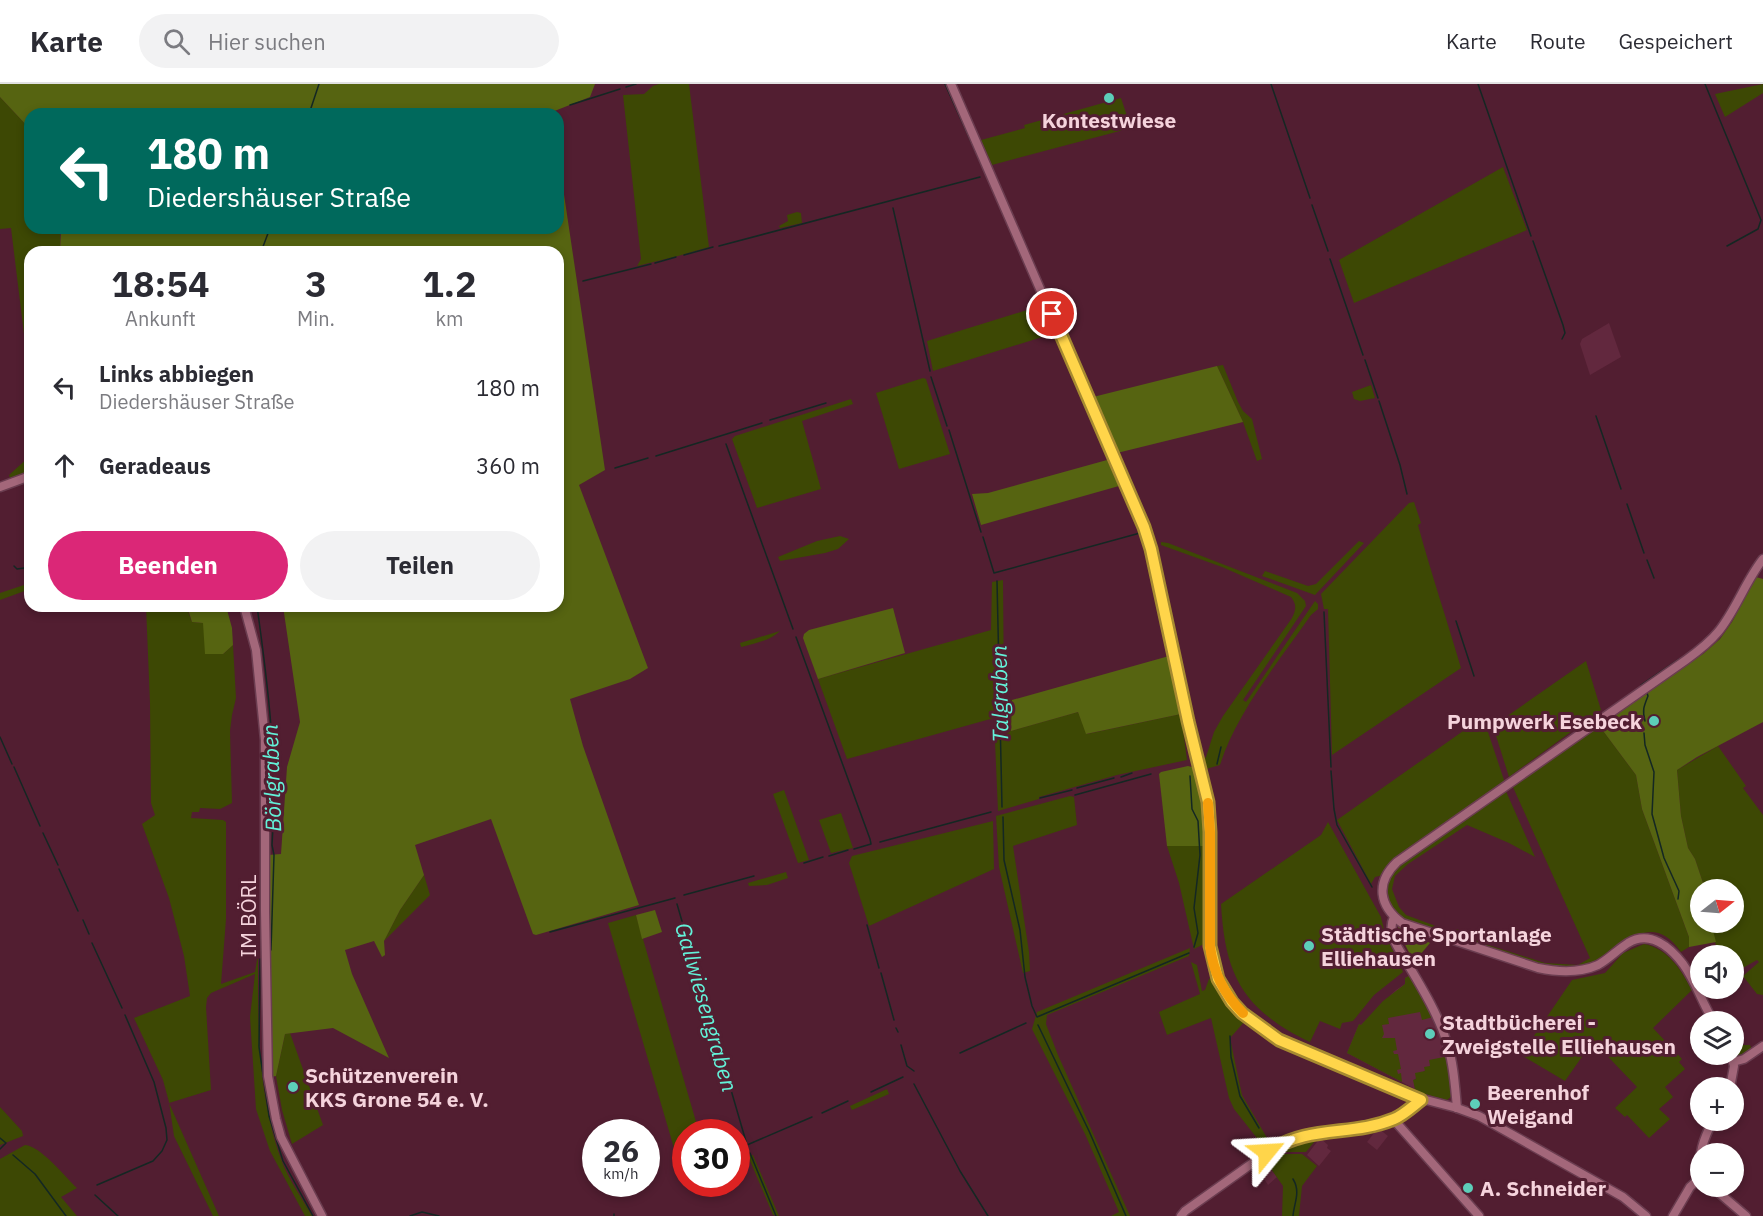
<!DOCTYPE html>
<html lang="de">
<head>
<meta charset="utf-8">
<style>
  body { margin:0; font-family:"IBM Plex Sans",sans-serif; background:#f2f2f3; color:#2b2b33; height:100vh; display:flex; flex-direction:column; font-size:22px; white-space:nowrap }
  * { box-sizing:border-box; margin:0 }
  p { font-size:20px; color:#7c7c81 }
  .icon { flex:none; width:33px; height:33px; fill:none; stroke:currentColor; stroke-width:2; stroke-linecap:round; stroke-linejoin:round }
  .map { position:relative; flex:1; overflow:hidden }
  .sheet { position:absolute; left:24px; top:162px; width:540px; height:366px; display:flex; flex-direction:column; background:#fff; border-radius:18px; box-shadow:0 3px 9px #0003 }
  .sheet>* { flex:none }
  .hud { position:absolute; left:24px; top:24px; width:540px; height:126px; border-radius:18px; box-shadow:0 3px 9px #0003; background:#00695c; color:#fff; overflow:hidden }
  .needle { width:39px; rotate:73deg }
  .controls { position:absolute; left:1690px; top:795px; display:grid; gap:12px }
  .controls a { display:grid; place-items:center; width:54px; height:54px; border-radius:50%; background:#fff; box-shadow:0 3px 9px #0003; font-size:30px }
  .speed { position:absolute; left:582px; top:1035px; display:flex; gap:12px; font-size:30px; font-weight:700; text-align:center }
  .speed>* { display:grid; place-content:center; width:78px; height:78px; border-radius:50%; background:#fff; box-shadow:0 3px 9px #0003; line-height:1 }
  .speed small { font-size:15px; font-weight:400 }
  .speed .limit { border:9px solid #d22; background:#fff; color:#111 }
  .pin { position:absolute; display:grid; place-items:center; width:51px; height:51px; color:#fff; margin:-26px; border:3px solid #fff; border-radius:50%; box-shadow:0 2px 6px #0007 }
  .me { position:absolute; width:66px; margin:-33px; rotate:63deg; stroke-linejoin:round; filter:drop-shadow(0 0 4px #0008) }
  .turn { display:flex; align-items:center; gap:21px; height:126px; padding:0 24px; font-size:27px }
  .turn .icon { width:78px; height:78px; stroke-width:2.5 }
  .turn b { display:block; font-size:42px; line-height:51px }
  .eta { display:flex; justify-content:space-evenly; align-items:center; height:102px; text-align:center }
  .eta b { font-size:36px; font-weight:700; line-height:42px }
  .button { display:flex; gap:12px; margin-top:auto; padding:12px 24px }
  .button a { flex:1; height:69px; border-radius:36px; background:#db2777; color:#fff; font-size:24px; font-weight:700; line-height:69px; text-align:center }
  .button a+a { background:#f2f2f3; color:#2b2b33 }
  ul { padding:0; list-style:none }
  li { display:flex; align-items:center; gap:18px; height:78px; padding:0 24px }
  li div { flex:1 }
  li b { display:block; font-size:22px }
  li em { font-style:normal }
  header { display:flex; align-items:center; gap:36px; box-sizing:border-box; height:84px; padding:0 30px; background:#fff; border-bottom:2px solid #e1e1e2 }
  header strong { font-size:28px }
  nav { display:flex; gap:33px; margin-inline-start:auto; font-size:21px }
  .search { width:420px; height:54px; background:#f2f2f3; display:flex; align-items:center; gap:15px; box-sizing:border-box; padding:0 21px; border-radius:33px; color:#7c7c81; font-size:22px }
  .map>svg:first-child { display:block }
  .built { fill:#62283e }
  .green { fill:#3d4804 }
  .forest { fill:#566411 }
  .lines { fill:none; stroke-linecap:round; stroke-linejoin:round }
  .stream { stroke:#142723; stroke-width:1.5 }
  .minor-casing { stroke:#6b3d50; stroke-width:11 }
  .minor { stroke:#a3677a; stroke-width:8 }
  .route-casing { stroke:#a68a30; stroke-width:15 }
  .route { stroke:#ffd54a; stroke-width:10 }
  .slow { stroke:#f59e0b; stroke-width:10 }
  .poi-dot { fill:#5dceb9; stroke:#521e31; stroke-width:2 }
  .labels { text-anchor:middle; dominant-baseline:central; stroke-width:6; stroke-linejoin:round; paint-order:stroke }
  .poi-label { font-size:21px; font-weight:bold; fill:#f5d3dc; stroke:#521e31; text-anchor:start }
  .street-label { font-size:21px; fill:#f5d3dc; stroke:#521e31 }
  .water-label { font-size:22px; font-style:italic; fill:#63f2d9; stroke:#521e31 }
</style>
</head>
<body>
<header>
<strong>Karte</strong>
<div class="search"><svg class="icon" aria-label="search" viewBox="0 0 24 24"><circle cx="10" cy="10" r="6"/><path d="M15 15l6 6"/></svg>Hier suchen</div>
<nav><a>Karte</a><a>Route</a><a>Gespeichert</a></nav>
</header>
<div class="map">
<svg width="1763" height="1132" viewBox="0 0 1763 1132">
  <rect width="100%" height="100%" fill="#521e31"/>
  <!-- built -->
  <g class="built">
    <polygon points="1609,239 1621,273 1590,291 1580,260 1582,255"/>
    <polygon points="1409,892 1421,909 1444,956 1448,976 1430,982 1414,996 1415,1005 1347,969 1359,940 1361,941 1396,906 1405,900 1405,894"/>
    <polygon points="1378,1044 1388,1052 1377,1066 1367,1058"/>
    <polygon points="1320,1054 1328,1061 1327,1064 1331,1067 1319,1082 1307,1071"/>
    <polygon points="1264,1075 1277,1093 1268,1101 1255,1081"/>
  </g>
  <!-- green -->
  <g class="green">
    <polygon points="659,0 689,0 709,163 678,172 637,182 641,175 623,11 644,10 653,2"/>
    <polygon points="1763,0 1763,9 1725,33 1715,10"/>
    <polygon points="0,13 30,45 30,144 60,144 60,168 30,168 30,299 11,144 0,145"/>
    <polygon points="1121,14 1131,44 992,81 981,56 1025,44 1024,41"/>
    <polygon points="1503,83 1527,146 1354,219 1339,176"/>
    <polygon points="797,128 801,129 802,139 780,144 779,142 788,137 787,131"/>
    <polygon points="1043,221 1055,249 933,287 927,257"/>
    <polygon points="1223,281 1238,318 1243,327 1252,335 1262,375 1257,377 1243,338 1217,282"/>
    <polygon points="923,294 926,295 950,370 899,385 876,309"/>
    <polygon points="1371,301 1375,314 1360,317 1354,315 1352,308"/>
    <polygon points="851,315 853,320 802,337 821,405 757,424 732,355 735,352"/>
    <polygon points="30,372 30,387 10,394 9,391"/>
    <path d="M1414 418 1421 439 1418 441C1431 489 1447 536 1461 584L1332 671 1328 525H1324L1321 510 1409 419Z"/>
    <polygon points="840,452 849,455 838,465 825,469 780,477 778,473 817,457"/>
    <polygon points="1359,457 1364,459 1315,511 1262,492 1265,487 1308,502 1316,500"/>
    <path d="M1161 458 1168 459 1297 509 1305 517 1306 522 1243 616 1246 618 1315 517 1318 520V525L1311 531C1280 576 1236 629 1220 681L1206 685 1202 677 1206 673 1214 648 1223 632 1292 534C1296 525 1297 521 1291 513L1222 483 1161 461Z"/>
    <polygon points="1003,496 1004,614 1012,616 1011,647 1078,628 1087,650 1181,630 1187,676 1117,691 1039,713 1039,715 998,727 994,634 847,675 818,595 991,546 992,498"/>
    <polygon points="30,499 30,505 0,516 0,509"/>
    <path d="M146 522H186L192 538 203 539 223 570 233 561 236 614 232 631 230 647 232 719 220 725 200 724 199 728H192L191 734 223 736 226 738V835L221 900 255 888 258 870C258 941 257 1007 281 1075 288 1095 302 1114 312 1132H305L270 1067 256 1025 250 933 255 890 211 909 207 914 206 923 211 1006 169 1019 219 1132H213L174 1052 169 1018 163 996 134 934 190 912 184 872 169 814 142 740 155 731 151 719 150 619Z"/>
    <path d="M780 547C769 557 756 559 741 563L740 559Z"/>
    <polygon points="1586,577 1601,626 1509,693 1493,642"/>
    <polygon points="1483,633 1505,699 1383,791 1375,793 1371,800 1337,736"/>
    <path d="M1598 640 1636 691 1642 725 1689 853V863L1681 868C1645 816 1612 881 1573 884 1543 886 1515 874 1488 865 1461 856 1435 848 1408 839 1385 821 1380 813 1393 785L1505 705 1535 773 1509 759 1467 741 1408 780 1395 792 1392 805 1399 823 1406 831 1441 844 1461 846 1482 859 1545 879 1578 881 1590 874 1512 701Z"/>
    <polygon points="1718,662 1746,702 1743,704 1763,731 1763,911 1757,910 1743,892 1759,878 1757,876 1734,889 1734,872 1718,871 1711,839 1734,838 1734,806 1705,805 1695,775 1688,764 1681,732 1677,686"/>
    <polygon points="784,706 809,776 798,779 773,710"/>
    <polygon points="1070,712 1074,713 1077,741 1013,762 1029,868 1030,887 1023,889 999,783 996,732"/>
    <polygon points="841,729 853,764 831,769 819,736"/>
    <polygon points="993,737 994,785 869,842 849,779 852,772"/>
    <path d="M1328 738 1381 833 1385 850 1403 888 1374 911 1353 937 1342 939 1340 945 1320 937 1310 958C1244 926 1225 893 1221 820L1321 751Z"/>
    <polygon points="1167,762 1207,762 1206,859 1194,865 1179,799"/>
    <polygon points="786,788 788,794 767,801 749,802 748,799"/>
    <polygon points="424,791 430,811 384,857 400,826"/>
    <polygon points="636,831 699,1048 686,1048 685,1087 681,1088 608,839"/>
    <path d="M1644 860C1669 865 1681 886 1692 906L1653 944 1682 975 1679 978 1685 985 1665 1003 1673 1013 1659 1025 1670 1035 1649 1054 1627 1031 1625 1033 1615 1024 1637 1003 1593 957 1565 997 1521 971 1572 896 1605 889 1623 869Z"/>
    <polygon points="1190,864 1189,872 1047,931 1046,940 1058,971 1130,1132 1111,1132 1119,1128 1085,1050 1032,945 1037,928"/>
    <polygon points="1191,878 1197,881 1202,907 1205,906 1209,895 1213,892 1246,936 1230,954 1242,1011 1270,1059 1264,1063 1234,1025 1229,1014 1211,934 1167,951 1159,928 1200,910"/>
    <polygon points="1409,892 1412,893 1433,933 1422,936 1420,928 1388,934 1389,940 1382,941 1384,950 1382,954 1395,954 1397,966 1393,967 1394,970 1398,970 1401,985 1397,986 1398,990 1401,989 1402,998 1347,969 1359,940 1361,941 1383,917 1405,900 1405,894"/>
    <polygon points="290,949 323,1041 292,1060 282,1026 276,992 285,950"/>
    <polygon points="1734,957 1741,961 1750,961 1752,966 1742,973 1737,972 1734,967"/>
    <polygon points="1444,973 1448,976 1452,1012 1447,1016 1421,1009 1415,1005 1413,996 1416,995 1415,989 1425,987 1424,983 1430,982 1429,976"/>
    <polygon points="887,1005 889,1010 852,1026 850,1022"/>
    <polygon points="0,1023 22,1047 23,1052 0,1061"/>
    <polygon points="1320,1051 1306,1068 1285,1068 1284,1066 1314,1056 1313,1052"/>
    <path d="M25 1061C41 1062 65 1093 77 1104L61 1113 77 1132H0V1075Z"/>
    <polygon points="1280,1066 1284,1070 1302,1070 1317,1082 1302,1102 1299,1132 1282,1132 1283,1102 1264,1075"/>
    <polygon points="753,1071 779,1132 773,1131 748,1072"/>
  </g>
  <!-- forest -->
  <g class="forest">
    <polygon points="0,0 595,0 590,13 552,28 552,30 30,30 30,45 0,13"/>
    <polygon points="558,70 605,386 579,401 648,584 630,595 570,615 583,662 639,821 536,851 533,850 491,735 415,761 424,791 400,826 384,857 385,871 382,873 374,857 345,866 352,890 389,974 333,944 285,950 276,992 271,993 268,771 281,770 287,683 300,638 283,522 558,522 558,168 60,168 61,144 558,144"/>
    <polygon points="1217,282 1243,338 1117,369 1093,313"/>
    <polygon points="1107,376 1119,402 981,441 972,410 988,409"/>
    <polygon points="1756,493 1763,495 1763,638 1697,673 1677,686 1681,732 1688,764 1695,775 1705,805 1701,806 1701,838 1711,839 1716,858 1689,863 1689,853 1642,725 1636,691 1598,640 1662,594 1703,570 1720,555 1732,538"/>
    <polygon points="187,522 226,522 232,544 233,561 223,570 205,570 203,539 192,538"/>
    <polygon points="893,524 905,569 818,595 803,554 804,550 809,546"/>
    <polygon points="1169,572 1181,630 1086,650 1078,628 1011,647 1012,616"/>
    <polygon points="1188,682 1196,684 1204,725 1207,762 1167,762 1159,690 1161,688"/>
    <polygon points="655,826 662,848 642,855 636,831"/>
    <polygon points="1398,842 1430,859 1414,878 1399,849"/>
  </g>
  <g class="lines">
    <!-- stream -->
    <g class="stream">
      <polyline points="945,0 982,82"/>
      <polyline points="1271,0 1310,114"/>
      <polyline points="1478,0 1531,152"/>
      <polyline points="1705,0 1761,136 1758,145 1727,162"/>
      <polyline points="626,3 636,0"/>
      <polyline points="570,21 620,5"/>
      <polyline points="309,30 319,0"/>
      <polyline points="1312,121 1328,167"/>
      <polyline points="893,124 930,287"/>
      <polyline points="1533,157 1563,241 1565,249 1562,255"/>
      <polyline points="719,162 980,93"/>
      <polyline points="261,168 270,144"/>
      <polyline points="684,171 713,163"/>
      <polyline points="1330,175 1363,271"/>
      <polyline points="655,179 676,173"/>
      <polyline points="583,197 651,180"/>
      <polyline points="1062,246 1066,254"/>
      <polyline points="1365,276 1378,314"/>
      <polyline points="931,293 947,342"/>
      <polyline points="1379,317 1400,381 1407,410"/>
      <polyline points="1596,332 1621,405"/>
      <polyline points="770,336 826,319"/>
      <polyline points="949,346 981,448"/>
      <polyline points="726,360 793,545"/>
      <polyline points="1105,368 1116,393"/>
      <polyline points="656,372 762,339"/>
      <polyline points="615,384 648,374"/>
      <polyline points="1627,420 1644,469"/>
      <polyline points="983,453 994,489 1140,449 1118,397"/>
      <polyline points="1647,476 1654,494"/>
      <polyline points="14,482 17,485 24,484 27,490"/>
      <polyline points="997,497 1002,723"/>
      <path d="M257 522C268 601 278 681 272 761L274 771 271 866"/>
      <polyline points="1324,528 1331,683"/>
      <polyline points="1456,537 1474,592"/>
      <polyline points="796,553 870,755 871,760 854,765"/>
      <polyline points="1687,570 1696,563"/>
      <polyline points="1641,601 1679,575"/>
      <polyline points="1181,630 1191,674"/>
      <path d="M1645 637C1642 626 1644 622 1648 612L1647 609"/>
      <polyline points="1644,649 1645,661 1654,688 1652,730 1664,774 1679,807 1678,815"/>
      <polyline points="0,653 12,680"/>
      <polyline points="1217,680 1221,663"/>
      <polyline points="14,683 40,742"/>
      <polyline points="1204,685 1206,686 1206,695"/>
      <polyline points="1331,687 1334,725 1337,741 1372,803"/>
      <polyline points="1190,692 1192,725 1198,737 1200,771 1194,824 1198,849 1194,863"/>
      <polyline points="1121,693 1132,689"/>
      <polyline points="1077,704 1114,694"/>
      <polyline points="1210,709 1213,741"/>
      <polyline points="1075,711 1151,690"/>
      <polyline points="1040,714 1072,706"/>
      <polyline points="1003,733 1004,776 1020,846 1025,893 1032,922 1037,933 1189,869"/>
      <polyline points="43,749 58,781"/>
      <polyline points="1214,757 1215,866"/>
      <polyline points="880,758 991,728"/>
      <polyline points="829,772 848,766"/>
      <polyline points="804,779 823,773"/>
      <polyline points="59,785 78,827"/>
      <polyline points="684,811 754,792"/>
      <polyline points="677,820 747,1061 812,1033"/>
      <polyline points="83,836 89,850"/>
      <polyline points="867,841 879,884"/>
      <polyline points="550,848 675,814"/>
      <polyline points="92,859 122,924"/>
      <polyline points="260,875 259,963 269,1032 283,1077 313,1132"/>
      <polyline points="881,889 894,936"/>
      <polyline points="1038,941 1089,1047 1126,1132"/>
      <polyline points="896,944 898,948"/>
      <polyline points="1230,952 1231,973 1240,1012 1259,1044"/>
      <polyline points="901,961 907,982 914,987"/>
      <polyline points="960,969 1026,939"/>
      <polyline points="914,1000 960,1087 988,1132"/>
      <polyline points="871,1008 903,993"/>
      <polyline points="822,1029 848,1017"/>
      <polyline points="0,1054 6,1059 0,1065"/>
      <polyline points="750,1069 776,1132"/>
      <polyline points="13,1071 35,1090 66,1132"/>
      <polyline points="97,1101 153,1077 162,1067 167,1056 166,1044 154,998 125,931"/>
      <polyline points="95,1111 118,1132"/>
      <polyline points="410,1132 422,1128 439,1132"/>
      <polyline points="614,1132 614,1130"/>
      <path d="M1293 1132C1294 1119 1301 1108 1293 1095"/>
    </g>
    <!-- minor casing -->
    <g class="minor-casing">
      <g id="minor">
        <polyline points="951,0 1147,451 1207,719 1210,748 1210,862 1214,886 1232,918 1248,935 1279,956 1407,1011 1457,1024 1479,1032 1623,1113 1646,1132"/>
        <polyline points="0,403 30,392"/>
        <polyline points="244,522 256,566 265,656 265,827 268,992 276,1035 281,1053 322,1132"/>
        <path d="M1394 833C1387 847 1396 861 1403 872 1419 899 1438 929 1447 959 1454 980 1455 1003 1457 1024"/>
        <path d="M1714 938C1702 919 1696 898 1683 880 1670 863 1650 846 1628 859 1617 866 1609 875 1598 881 1580 889 1557 888 1538 884L1402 839C1379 822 1375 799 1397 778L1686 576C1697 568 1709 559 1718 548 1736 526 1745 498 1763 475"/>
        <polyline points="1733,978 1744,975 1763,962"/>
        <polyline points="1730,1004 1734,982 1731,970"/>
        <polyline points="1394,1036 1479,1132"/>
        <path d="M1701 1091C1697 1072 1704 1054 1713 1036"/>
        <polyline points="1711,1102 1746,1132"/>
        <polyline points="1181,1132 1185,1127 1278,1061 1306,1050 1353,1044 1394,1036 1421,1016"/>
        <polyline points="1673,1132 1690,1103 1701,1093"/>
      </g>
    </g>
    <!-- minor -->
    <use href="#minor" class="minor"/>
  </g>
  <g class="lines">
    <!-- route casing -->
    <g class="route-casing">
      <path id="route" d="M1052 230 1144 443 1151 465 1188 637 1208 718 1210 748V862L1218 895 1232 918 1242 929 1279 956 1421 1016C1413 1022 1404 1031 1394 1035 1351 1053 1311 1040 1267 1068"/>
    </g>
    <!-- route -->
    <use href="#route" class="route"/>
    <!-- slow -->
    <path class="slow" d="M1208 719 1210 748V862C1213 889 1224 910 1243 929"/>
  </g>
  <!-- markers -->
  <g class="poi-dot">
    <circle cx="1109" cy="14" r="6"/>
    <circle cx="1654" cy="637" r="6"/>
    <circle cx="1309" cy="862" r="6"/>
    <circle cx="1430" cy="950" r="6"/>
    <circle cx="293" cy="1003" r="6"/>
    <circle cx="1475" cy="1020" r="6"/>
    <circle cx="1468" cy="1104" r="6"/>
  </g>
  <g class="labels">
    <!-- poi labels -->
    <g class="poi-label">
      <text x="1109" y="36" text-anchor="middle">Kontestwiese</text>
      <text x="1642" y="637" text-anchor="end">Pumpwerk Esebeck</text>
      <text x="1321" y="850">Städtische Sportanlage<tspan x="1321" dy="24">Elliehausen</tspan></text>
      <text x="1442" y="938">Stadtbücherei -<tspan x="1442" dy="24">Zweigstelle Elliehausen</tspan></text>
      <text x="305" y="991">Schützenverein<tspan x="305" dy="24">KKS Grone 54 e. V.</tspan></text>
      <text x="1487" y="1008">Beerenhof<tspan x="1487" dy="24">Weigand</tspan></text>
      <text x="1480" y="1104">A. Schneider</text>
    </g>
    <!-- street labels -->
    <g class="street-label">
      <text transform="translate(248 832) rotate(-90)">IM BÖRL</text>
    </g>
    <!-- water labels -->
    <g class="water-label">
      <text transform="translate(999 610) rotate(-91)">Talgraben</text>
      <text transform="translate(271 694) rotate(-92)">Börlgraben</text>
      <text transform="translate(707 923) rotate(74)">Gallwiesengraben</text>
    </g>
  </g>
</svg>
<div class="controls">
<a><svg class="needle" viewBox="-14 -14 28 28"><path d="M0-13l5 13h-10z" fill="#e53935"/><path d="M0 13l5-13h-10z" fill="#7c7c81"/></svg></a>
<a><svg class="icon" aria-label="sound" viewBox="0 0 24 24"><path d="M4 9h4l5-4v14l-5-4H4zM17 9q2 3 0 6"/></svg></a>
<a><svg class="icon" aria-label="layers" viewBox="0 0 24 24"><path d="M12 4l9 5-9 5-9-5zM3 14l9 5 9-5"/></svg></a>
<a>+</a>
<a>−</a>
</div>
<div class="speed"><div>26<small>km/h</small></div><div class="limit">30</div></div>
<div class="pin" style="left:1052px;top:230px;background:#d93025"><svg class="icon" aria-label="arrive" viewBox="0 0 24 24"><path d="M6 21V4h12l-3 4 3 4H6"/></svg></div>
<svg class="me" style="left:1267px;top:1068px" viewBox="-20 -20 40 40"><path d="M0-17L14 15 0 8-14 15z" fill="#ffd54a" stroke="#fff" stroke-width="4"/></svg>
<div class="hud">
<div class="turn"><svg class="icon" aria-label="left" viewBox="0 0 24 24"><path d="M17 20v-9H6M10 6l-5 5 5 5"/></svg><div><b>180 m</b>Diedershäuser Straße</div></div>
</div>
<section class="sheet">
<div class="eta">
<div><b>18:54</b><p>Ankunft</p></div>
<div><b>3</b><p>Min.</p></div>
<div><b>1.2</b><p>km</p></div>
</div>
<ul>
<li><svg class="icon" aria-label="left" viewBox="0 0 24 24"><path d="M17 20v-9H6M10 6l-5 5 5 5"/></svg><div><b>Links abbiegen</b><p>Diedershäuser Straße</p></div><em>180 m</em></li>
<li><svg class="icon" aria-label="ahead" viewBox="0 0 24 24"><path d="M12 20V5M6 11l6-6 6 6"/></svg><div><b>Geradeaus</b></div><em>360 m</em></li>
</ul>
<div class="button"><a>Beenden</a><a>Teilen</a></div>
</section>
</div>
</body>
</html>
